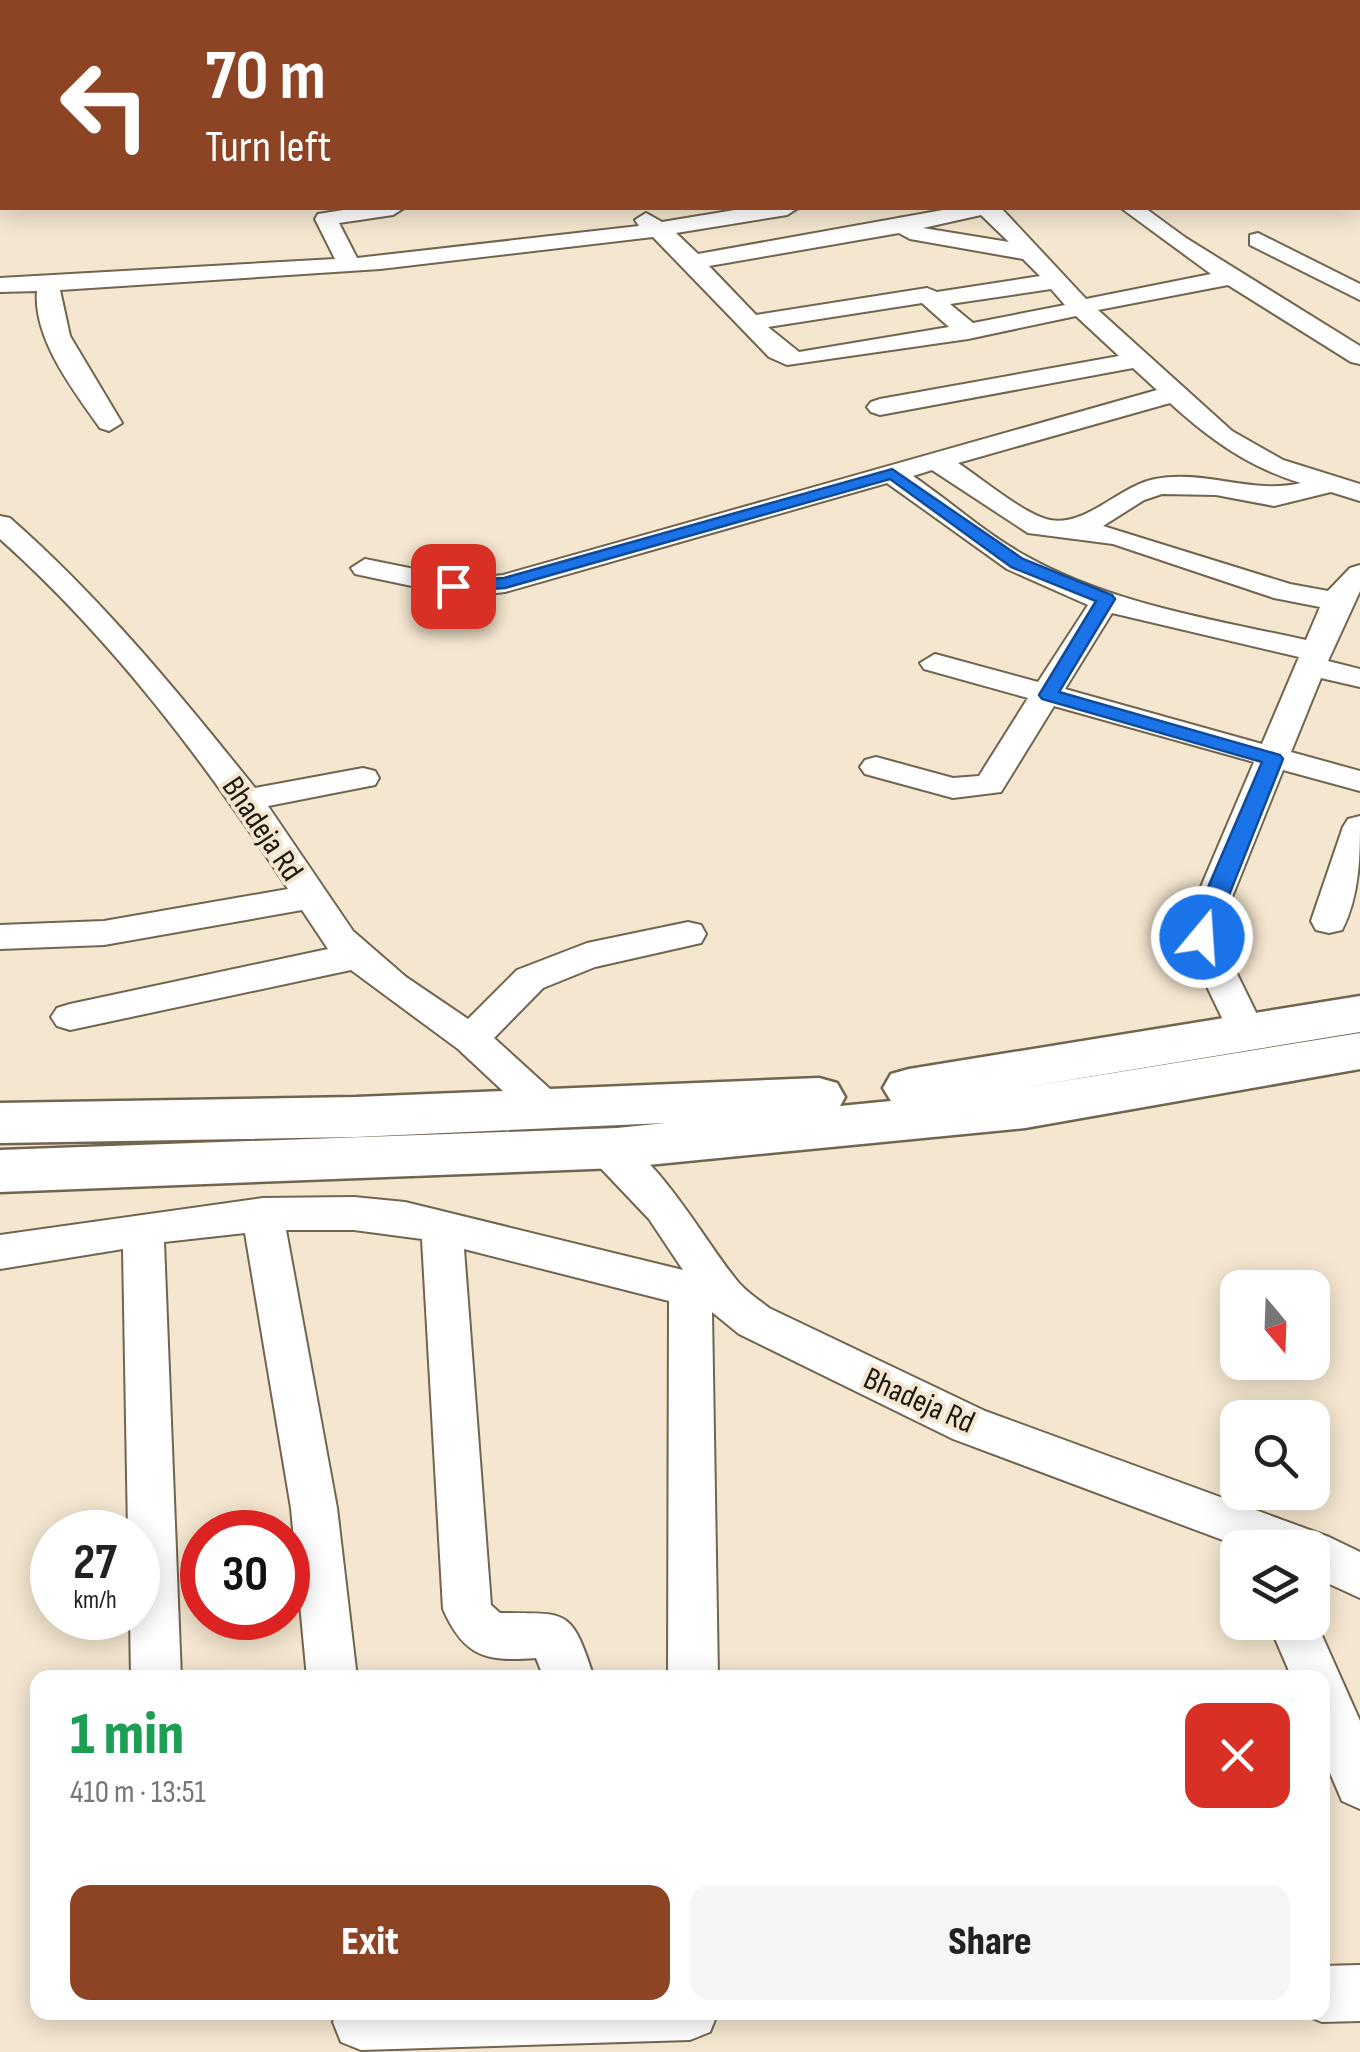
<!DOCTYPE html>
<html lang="en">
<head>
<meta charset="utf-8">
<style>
  body { margin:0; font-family:"Sofia Sans Condensed",sans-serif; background:#f6f6f6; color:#222; height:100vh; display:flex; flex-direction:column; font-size:38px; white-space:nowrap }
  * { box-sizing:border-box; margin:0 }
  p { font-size:32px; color:#767676 }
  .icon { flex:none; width:55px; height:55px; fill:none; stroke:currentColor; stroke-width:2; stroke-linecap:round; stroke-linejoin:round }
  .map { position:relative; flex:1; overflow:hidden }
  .panel { position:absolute; left:30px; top:1670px; width:1300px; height:350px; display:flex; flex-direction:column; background:#fff; border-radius:20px; box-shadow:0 5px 25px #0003 }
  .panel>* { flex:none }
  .banner { position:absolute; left:0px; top:0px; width:1360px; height:210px; box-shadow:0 5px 25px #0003; background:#8d4425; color:#fff; overflow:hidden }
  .needle { width:65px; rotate:161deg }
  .controls { position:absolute; left:1220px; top:1270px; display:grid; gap:20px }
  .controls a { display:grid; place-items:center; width:110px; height:110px; border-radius:20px; background:#fff; box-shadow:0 5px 25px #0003; font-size:50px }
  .speed { position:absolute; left:30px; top:1510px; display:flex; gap:20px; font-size:50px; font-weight:700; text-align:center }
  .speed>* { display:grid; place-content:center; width:130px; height:130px; border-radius:50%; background:#fff; box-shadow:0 5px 25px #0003; line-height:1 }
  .speed small { font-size:25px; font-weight:400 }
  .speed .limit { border:15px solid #d22; background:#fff; color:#111 }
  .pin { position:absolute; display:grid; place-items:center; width:85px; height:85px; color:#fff; margin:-42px; border-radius:20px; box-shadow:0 5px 15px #0006 }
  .me { position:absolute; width:110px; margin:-55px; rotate:18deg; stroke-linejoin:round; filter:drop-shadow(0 0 8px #0008) }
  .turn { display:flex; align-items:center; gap:35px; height:210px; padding:0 40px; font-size:45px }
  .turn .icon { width:130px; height:130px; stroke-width:2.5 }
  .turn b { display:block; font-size:70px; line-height:85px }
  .round { display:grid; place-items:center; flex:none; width:105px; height:105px; border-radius:20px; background:#f6f6f6 }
  .overview { display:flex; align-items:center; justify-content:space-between; height:170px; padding:0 40px }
  h1 { font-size:60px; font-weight:800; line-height:75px; color:#1e9e55 }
  .button { display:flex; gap:20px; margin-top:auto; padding:20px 40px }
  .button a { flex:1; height:115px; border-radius:20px; background:#8d4425; color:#fff; font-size:40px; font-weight:800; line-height:115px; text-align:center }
  .button a+a { background:#f6f6f6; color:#222 }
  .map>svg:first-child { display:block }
  .water { fill:#9ed0d1 }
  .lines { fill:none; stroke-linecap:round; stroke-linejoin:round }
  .minor-casing { stroke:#716550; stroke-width:4 }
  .major-casing { stroke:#716550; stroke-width:5 }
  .minor { fill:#fff; fill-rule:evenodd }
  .major { fill:#fff; fill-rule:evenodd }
  .route { fill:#1a73e8; stroke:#114b97; stroke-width:2.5 }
  .labels { text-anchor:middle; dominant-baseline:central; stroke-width:8; stroke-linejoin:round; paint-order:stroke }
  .street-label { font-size:32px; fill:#1d1810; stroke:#f4e6cf }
</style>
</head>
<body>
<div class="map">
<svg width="1360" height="2052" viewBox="0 0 1360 2052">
  <rect width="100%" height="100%" fill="#f4e6cf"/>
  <!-- water -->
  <polygon class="water" points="1068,0 1360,0 1360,154 1358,2"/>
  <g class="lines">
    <!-- minor casing -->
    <g class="minor-casing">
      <g id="minor">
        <polygon points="260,0 281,0 283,2 262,2"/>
        <polygon points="715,0 734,0 736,2 717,2"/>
        <polygon points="957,0 975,0 977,2 959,2"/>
        <rect x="0" y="59" width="2" height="12"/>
        <rect x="1358" y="174" width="2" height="13"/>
        <path d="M356 208H404L393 215 339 223 357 258 630 227 639 226 635 220 646 213 662 222 747 208H798L787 215 676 233 698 254 954 208H1001L1086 299 1211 274 1121 208H1145L1186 238 1360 346V364L1351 362 1228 285 1098 310 1232 431 1283 460 1360 484V501L1331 492 1274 506 1216 495 1162 494 1144 500 1103 526 1290 584 1328 591 1350 568 1360 565V591L1328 661 1360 669V687L1321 678 1291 752 1360 771V791L1283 770 1222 922 1223 945 1267 1035 1261 1045 1248 1049 1235 1045 1187 945 1186 922 1254 762 1054 706 1001 792 953 798 865 774 860 767 865 760 876 757 953 778 979 776 1028 698 924 669 920 663 935 654 1038 682 1088 605 1007 569 887 483 505 592 464 597 355 574 351 568 365 559 464 579 503 575 1157 390 1133 368 880 415 871 412 867 407 871 402 880 399 1119 356 1076 316 968 339 787 365 769 357 653 237 380 269 60 290 70 336 122 423 109 431 100 428C74 391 33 339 37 291L0 292V278L335 259 315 219 318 214ZM981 215 1009 242 923 228ZM899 233 910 239 1023 259 1040 276 937 292 927 288 756 315 709 266ZM1051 289 1065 305 973 323 950 304ZM922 303 949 327 799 352 768 327ZM1170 403C1211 440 1248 467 1301 483 1253 495 1205 469 1155 479 1119 486 1086 527 1050 520 1025 515 981 478 958 463ZM932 470 1028 533 1113 544 1274 598 1320 607 1306 640C1210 619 1112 604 1026 556 986 534 951 502 913 476ZM1112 613 1299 657 1262 744 1065 689Z"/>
        <polygon points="1258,233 1360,284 1360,300 1250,245 1250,235"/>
        <path d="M0 516 10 518C101 598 179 693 255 788L363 768 375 771 379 778 375 785 268 806 353 931 406 977 468 1019 517 970 587 943 688 922 701 925 706 934 701 943 595 967 543 988 494 1038 561 1099 567 1109 561 1119 547 1124 533 1119 458 1049 351 970 70 1030 57 1026 51 1017 57 1008 70 1004 328 949 302 910 104 945 0 949V925L104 921 288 889C206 763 112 639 0 539Z"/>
        <path d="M1360 816C1360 855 1360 895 1342 930L1329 933 1316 930 1311 921 1343 827 1348 819Z"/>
        <path d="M606 1133C656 1149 705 1243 739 1283 748 1293 759 1300 769 1308L985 1411 1329 1537 1360 1552V1598L1312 1576V1548H1244L953 1439 739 1334 712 1312 718 1678H668L669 1301 464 1249 491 1605 500 1613C568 1614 571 1607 594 1678H544L536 1658C486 1662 464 1657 443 1609L422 1239 354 1230H286L337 1508 357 1678H307L291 1508 245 1233 164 1242 181 1678H131L130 1618H138V1532H128L123 1249 0 1269V1235L263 1198 354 1197 405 1202 683 1270 649 1219 592 1159 586 1148 592 1137Z"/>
        <polygon points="1312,1613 1360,1721 1360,1809 1342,1801 1322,1754 1322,1678 1292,1678 1268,1622 1312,1622"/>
        <polygon points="1360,1965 1360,2021 1322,2022 1302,2014 1322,2012 1322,1966"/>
        <polygon points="337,2012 718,2012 710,2032 690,2040 361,2050 341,2042 333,2022"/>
      </g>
    </g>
    <!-- major casing -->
    <g class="major-casing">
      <polygon id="major" points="1360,996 1360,1032 1015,1089 1360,1033 1360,1069 1025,1128 617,1168 0,1192 0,1150 617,1128 665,1123 356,1137 0,1143 0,1103 356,1097 819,1078 837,1083 845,1097 840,1106 891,1101 883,1088 891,1074 909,1069"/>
    </g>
    <!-- minor -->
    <use href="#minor" class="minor"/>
    <!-- major -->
    <use href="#major" class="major"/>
  </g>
  <!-- route -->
  <polygon class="route" points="892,469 1023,559 1112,595 1115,599 1059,692 1280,755 1283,759 1210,943 1202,945 1191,937 1200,906 1262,762 1042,699 1039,695 1096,601 1011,567 890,479 505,588 453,591 444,586 453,581 504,578"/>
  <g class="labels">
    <!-- street labels -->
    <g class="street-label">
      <text transform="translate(262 829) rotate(56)">Bhadeja Rd</text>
      <text transform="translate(919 1401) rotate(24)">Bhadeja Rd</text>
    </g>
  </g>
</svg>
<div class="controls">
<a><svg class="needle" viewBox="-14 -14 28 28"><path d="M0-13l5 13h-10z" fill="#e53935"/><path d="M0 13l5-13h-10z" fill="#767676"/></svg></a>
<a><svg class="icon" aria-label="search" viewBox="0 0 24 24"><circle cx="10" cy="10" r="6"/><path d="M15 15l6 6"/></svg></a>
<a><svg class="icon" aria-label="layers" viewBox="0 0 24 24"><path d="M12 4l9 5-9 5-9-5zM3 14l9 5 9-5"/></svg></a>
</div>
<div class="speed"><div>27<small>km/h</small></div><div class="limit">30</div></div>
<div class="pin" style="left:453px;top:586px;background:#d93025"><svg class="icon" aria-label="arrive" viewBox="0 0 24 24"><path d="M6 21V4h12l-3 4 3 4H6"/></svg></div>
<svg class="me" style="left:1202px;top:937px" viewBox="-20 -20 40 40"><circle r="17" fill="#1a73e8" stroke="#fff" stroke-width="3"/><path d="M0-11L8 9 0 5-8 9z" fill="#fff"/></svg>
<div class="banner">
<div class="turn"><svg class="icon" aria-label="left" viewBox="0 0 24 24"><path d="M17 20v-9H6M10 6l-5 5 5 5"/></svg><div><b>70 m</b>Turn left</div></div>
</div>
<section class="panel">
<div class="overview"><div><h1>1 min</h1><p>410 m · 13:51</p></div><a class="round" style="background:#d93025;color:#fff"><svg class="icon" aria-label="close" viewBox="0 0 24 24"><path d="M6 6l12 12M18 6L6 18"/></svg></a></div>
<div class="button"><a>Exit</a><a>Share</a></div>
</section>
</div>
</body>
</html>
